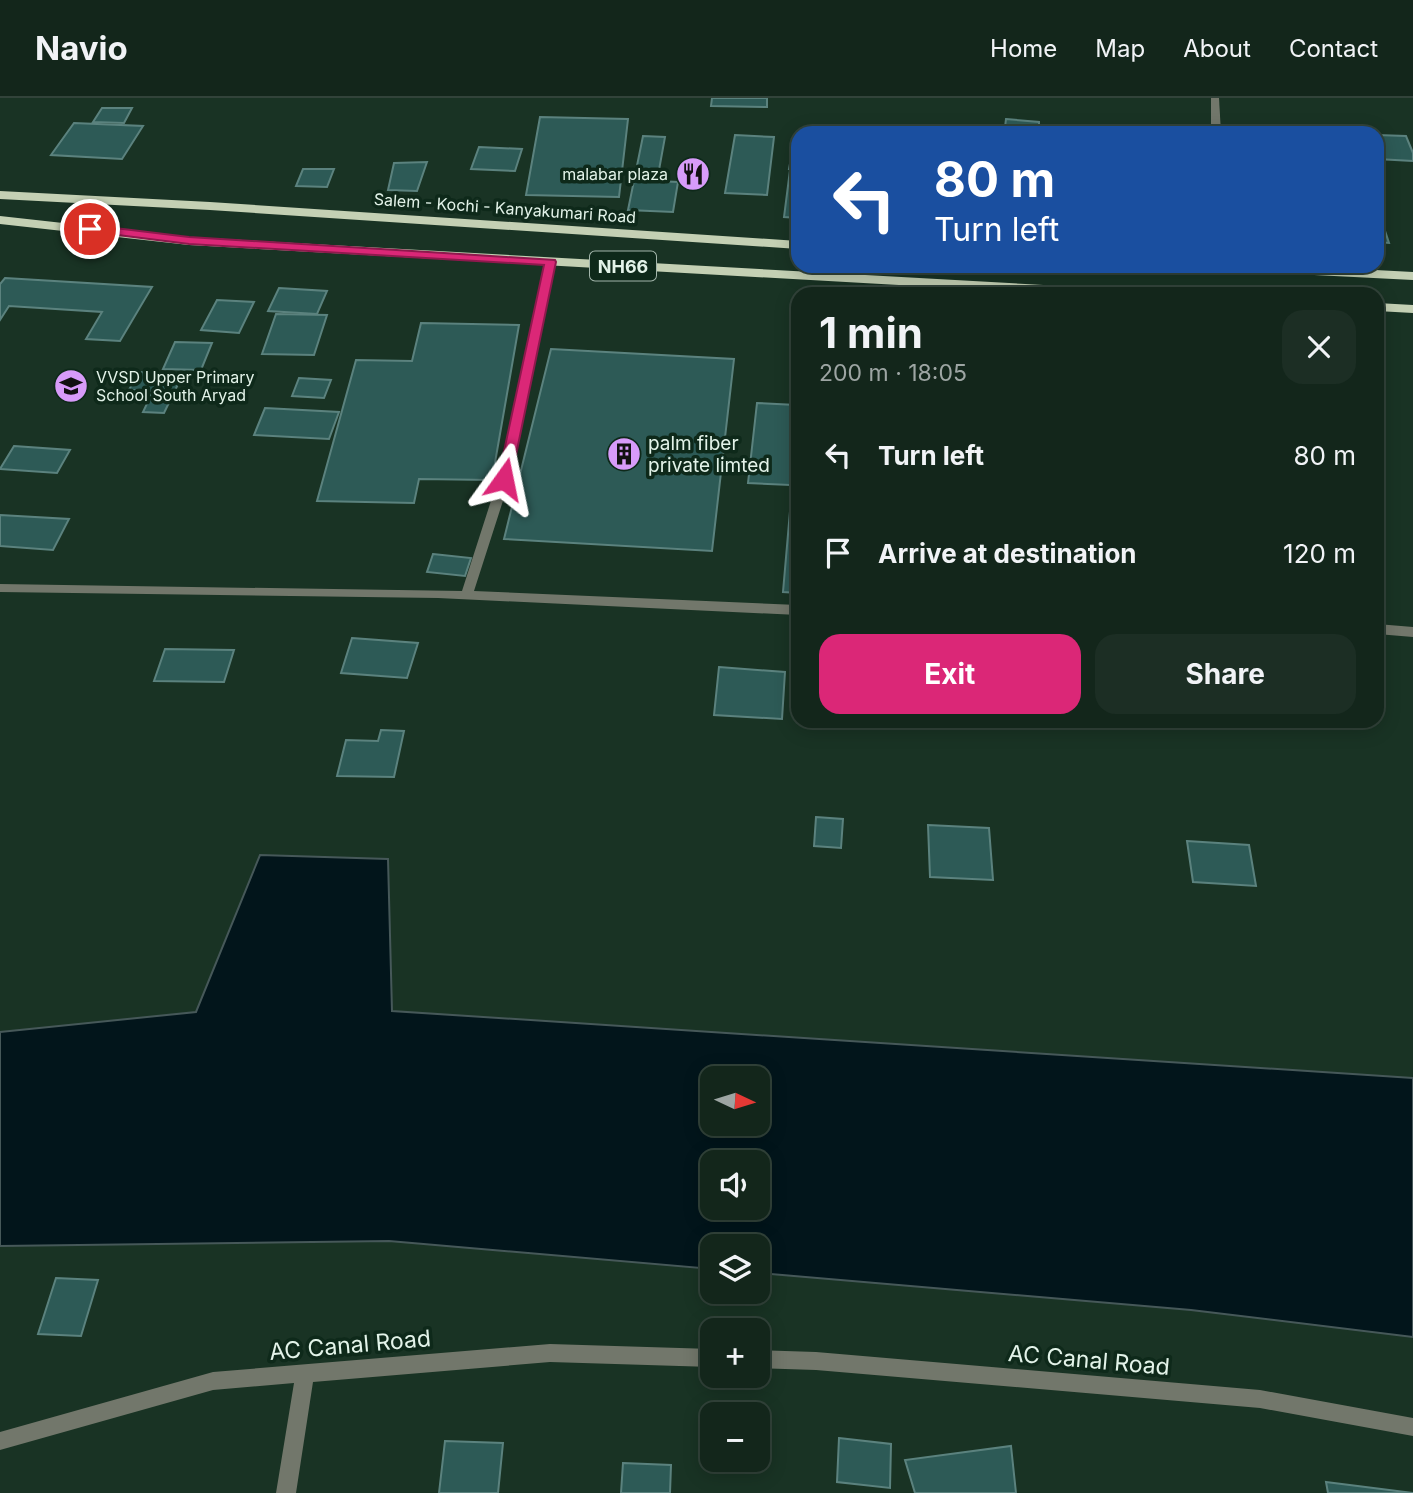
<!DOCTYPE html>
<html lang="en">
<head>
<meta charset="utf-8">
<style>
  body { margin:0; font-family:Inter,sans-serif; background:#1c2e24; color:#f1f3f6; height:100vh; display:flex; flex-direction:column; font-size:26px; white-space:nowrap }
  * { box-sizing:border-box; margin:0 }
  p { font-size:23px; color:#9da5a3 }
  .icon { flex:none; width:38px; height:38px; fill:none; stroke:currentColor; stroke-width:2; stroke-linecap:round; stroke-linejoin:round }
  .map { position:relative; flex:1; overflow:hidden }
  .sheet { position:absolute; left:791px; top:189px; width:593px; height:441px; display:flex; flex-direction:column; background:#13261b; border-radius:21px; box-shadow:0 4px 18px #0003,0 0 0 2px #32433a }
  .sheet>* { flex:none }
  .guide { position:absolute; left:791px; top:28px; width:593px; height:147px; border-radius:21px; box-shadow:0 4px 18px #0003,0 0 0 2px #32433a; background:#1a4fa0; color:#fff; overflow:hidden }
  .needle { width:46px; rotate:94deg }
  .tools { position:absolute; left:700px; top:968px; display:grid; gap:14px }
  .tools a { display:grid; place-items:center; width:70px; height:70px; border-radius:14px; background:#13261b; box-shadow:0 4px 18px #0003,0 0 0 2px #32433a; font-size:35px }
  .pin { position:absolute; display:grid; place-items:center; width:60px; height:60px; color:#fff; margin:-30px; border:4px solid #fff; border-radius:50%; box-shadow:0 2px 7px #0007 }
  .me { position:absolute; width:77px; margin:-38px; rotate:12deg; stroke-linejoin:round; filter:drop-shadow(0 0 5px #0008) }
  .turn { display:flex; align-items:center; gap:24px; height:147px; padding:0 28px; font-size:32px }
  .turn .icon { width:91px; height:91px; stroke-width:2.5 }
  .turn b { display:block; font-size:49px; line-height:60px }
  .round { display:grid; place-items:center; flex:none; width:74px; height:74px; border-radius:21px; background:#1c2e24 }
  .head { display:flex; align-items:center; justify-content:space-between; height:119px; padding:0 28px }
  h1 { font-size:42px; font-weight:700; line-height:52px }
  .primary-button { display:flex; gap:14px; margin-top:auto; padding:14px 28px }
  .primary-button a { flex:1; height:80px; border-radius:21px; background:#db2777; color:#fff; font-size:28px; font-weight:700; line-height:80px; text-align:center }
  .primary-button a+a { background:#1c2e24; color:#f1f3f6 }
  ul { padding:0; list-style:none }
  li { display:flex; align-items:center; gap:21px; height:98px; padding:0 28px }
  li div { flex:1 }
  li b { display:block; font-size:26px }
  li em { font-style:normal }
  header { display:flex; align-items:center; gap:42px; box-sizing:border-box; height:98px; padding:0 35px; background:#13261b; border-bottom:2px solid #32433a }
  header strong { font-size:33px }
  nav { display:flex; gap:38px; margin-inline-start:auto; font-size:24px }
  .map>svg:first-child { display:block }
  .water { fill:#02151b; stroke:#465859; stroke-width:2; fill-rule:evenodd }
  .building { fill:#2d5a56; stroke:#5b827e; stroke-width:2 }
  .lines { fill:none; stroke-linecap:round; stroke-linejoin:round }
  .minor { fill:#72776b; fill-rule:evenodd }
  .trunk { fill:#c4d0b4; fill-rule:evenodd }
  .route { fill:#db2777; stroke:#8e194d; stroke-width:2 }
  .labels { text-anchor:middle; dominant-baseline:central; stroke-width:7; stroke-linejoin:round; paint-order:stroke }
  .far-poi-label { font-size:16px; fill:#e3f3e9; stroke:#0e291a; text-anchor:end }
  .far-street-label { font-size:16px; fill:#e3f3e9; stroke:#0e291a }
  .shield { fill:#0e291a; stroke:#a3b6ab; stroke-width:2 }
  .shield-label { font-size:18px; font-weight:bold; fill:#e3f3e9 }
  .poi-label { font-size:19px; fill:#e3f3e9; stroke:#0e291a; text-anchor:start }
  .near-street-label { font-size:23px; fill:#e3f3e9; stroke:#0e291a }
</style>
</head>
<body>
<header>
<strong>Navio</strong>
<nav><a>Home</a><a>Map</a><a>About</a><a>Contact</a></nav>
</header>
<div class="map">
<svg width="1413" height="1395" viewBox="0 0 1413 1395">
  <rect width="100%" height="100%" fill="#193324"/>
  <!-- water -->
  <path class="water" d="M260 757 388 761 392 913 1413 980V1239L1191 1212 758 1175V1148H712V1171L389 1143 0 1148V934L196 914ZM712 980H758V1026H712ZM712 1064H758V1110H712Z"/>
  <!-- building -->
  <g class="building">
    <polygon points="712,0 767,0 767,9 711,8"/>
    <polygon points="102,10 132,10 124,25 93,24"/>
    <polygon points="540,19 628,21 619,99 526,97"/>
    <polygon points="1006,21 1039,24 1039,35 1022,35 1023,31 1005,29"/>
    <polygon points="74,25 143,28 122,61 51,57"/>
    <polygon points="735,37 774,39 767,97 725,95"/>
    <polygon points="795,37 798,38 798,72 789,71"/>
    <polygon points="1377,37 1406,38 1413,55 1413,63 1377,61"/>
    <polygon points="643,38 665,39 657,83 678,84 673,114 628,112"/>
    <polygon points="479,49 522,51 515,73 471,71"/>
    <polygon points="427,64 417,93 388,92 394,65"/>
    <polygon points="303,71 334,71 327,89 296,88"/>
    <polygon points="790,72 798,73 798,120 784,119"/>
    <polygon points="1377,126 1383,127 1389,145 1377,144"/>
    <polygon points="5,180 152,189 120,243 86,241 102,214 9,208 0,222 0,186"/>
    <polygon points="279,190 327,193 317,216 268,213"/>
    <polygon points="217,202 254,204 239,235 201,232"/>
    <polygon points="276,216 327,217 314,257 262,256"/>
    <polygon points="421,225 519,227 492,382 419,381 414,405 317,403 356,262 412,263"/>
    <polygon points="175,244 212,245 201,272 163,271"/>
    <polygon points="551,251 734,261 712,453 504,441"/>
    <polygon points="138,274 183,276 164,315 143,314 153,293 129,292"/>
    <polygon points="299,280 331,282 324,300 292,298"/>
    <polygon points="757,305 796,307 790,387 748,385"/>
    <polygon points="265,310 339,314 329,341 254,337"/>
    <polygon points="798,321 798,495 783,494"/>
    <polygon points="14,348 70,352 57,375 0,371"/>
    <polygon points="0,417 69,421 53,452 0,448"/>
    <polygon points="433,456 471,460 465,478 427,474"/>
    <polygon points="352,540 418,545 407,580 341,575"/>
    <polygon points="165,551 234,552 224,584 154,583"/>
    <polygon points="719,569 785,574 782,621 714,617"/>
    <polygon points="381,632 404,633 394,679 337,678 346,642 378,643"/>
    <polygon points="816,719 843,721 841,750 814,748"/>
    <polygon points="928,727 989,730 993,782 930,779"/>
    <polygon points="1187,743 1249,747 1256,788 1193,784"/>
    <polygon points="56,1180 98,1182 81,1238 38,1236"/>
    <polygon points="839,1340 891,1346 890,1390 837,1384"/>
    <polygon points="445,1343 503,1345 498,1395 439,1395"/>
    <polygon points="1011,1348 1016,1395 915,1395 905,1362"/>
    <polygon points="623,1365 671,1367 670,1395 621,1395"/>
    <polygon points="1326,1384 1413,1395 1328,1395"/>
  </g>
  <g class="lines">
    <!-- minor -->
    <g class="minor">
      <polygon points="1211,0 1219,0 1221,35 1211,35"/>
      <polygon points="551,161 556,164 510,381 474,493 798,507 798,517 438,500 0,494 0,486 462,493 498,381 546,164"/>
      <polygon points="1377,526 1413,529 1413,539 1377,536"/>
      <polygon points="550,1246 712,1251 712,1269 550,1264 313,1284 296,1395 276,1395 294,1285 213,1292 0,1352 0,1334 213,1274"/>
      <polygon points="758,1252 816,1254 1260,1292 1413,1320 1413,1338 1260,1310 816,1272 758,1270"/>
    </g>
    <!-- trunk -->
    <g class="trunk">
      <polygon points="0,93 210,104 798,143 798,151 210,112 0,101"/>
      <polygon points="0,118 189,139 1134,192 1141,196 1058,196 189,147 0,126"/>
      <polygon points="1212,168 1300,168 1413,174 1413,182 1219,172"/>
      <polygon points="1377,205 1413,207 1413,215 1377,213"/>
    </g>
  </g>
  <!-- route -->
  <polygon class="route" points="90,127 189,139 555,162 556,164 511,381 504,385 498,381 544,167 189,146 86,133 84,131"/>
  <!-- icons -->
  <defs>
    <g id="restaurant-disc" transform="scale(1.75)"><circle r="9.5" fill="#d79bf9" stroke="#0e291a"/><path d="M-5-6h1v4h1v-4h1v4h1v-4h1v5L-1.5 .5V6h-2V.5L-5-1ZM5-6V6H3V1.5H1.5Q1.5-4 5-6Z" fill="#111"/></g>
    <g id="school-disc" transform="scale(1.75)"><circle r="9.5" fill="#d79bf9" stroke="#0e291a"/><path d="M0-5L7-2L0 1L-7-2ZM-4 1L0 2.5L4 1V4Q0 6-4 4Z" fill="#111"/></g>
    <g id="building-disc" transform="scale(1.75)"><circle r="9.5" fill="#d79bf9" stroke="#0e291a"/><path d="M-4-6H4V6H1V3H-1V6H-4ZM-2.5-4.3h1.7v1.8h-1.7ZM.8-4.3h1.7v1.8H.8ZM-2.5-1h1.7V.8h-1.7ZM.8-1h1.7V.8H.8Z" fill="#111"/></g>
  </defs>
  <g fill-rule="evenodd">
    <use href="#restaurant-disc" x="693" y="76"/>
    <use href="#school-disc" x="71" y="288"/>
    <use href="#building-disc" x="624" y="356"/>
  </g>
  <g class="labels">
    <!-- far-poi labels -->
    <g class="far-poi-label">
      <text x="668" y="76">malabar plaza</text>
      <text x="96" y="279" text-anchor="start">VVSD Upper Primary<tspan x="96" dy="18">School South Aryad</tspan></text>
    </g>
    <!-- far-street labels -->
    <g class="far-street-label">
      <text transform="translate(505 110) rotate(4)">Salem - Kochi - Kanyakumari Road</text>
    </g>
    <!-- shield labels -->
    <rect class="shield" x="590" y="153.5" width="66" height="29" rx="5"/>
    <g class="shield-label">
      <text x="623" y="168">NH66</text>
    </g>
    <!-- poi labels -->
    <g class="poi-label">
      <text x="648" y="345">palm fiber<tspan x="648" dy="22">private limted</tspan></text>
    </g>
    <!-- near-street labels -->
    <g class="near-street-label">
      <text transform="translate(350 1247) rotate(-5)">AC Canal Road</text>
      <text transform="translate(1089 1262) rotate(5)">AC Canal Road</text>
    </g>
  </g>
</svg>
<div class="tools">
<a><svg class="needle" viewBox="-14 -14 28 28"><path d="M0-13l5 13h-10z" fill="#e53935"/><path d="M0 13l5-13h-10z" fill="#9da5a3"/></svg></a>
<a><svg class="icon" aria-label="sound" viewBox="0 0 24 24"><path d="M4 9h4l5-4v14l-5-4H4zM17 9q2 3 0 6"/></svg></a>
<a><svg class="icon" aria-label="layers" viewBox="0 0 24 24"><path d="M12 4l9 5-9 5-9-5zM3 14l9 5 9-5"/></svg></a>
<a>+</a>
<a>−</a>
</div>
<div class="pin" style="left:90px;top:131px;background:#d93025"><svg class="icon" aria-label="arrive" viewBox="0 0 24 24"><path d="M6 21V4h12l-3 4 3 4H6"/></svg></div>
<svg class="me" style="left:504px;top:381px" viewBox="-20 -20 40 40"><path d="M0-17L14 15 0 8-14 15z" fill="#db2777" stroke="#fff" stroke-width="4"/></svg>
<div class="guide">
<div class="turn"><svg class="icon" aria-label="left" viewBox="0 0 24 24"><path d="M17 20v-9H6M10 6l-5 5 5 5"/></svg><div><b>80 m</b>Turn left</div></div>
</div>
<section class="sheet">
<div class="head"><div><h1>1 min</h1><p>200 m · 18:05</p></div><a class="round"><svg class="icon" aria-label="close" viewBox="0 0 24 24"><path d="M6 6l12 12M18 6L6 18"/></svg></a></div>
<ul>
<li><svg class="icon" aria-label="left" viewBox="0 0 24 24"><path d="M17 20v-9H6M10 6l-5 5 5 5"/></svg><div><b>Turn left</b></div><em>80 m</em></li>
<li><svg class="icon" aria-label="arrive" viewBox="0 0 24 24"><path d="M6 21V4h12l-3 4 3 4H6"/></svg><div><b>Arrive at destination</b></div><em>120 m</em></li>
</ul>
<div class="primary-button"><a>Exit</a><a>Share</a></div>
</section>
</div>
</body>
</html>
